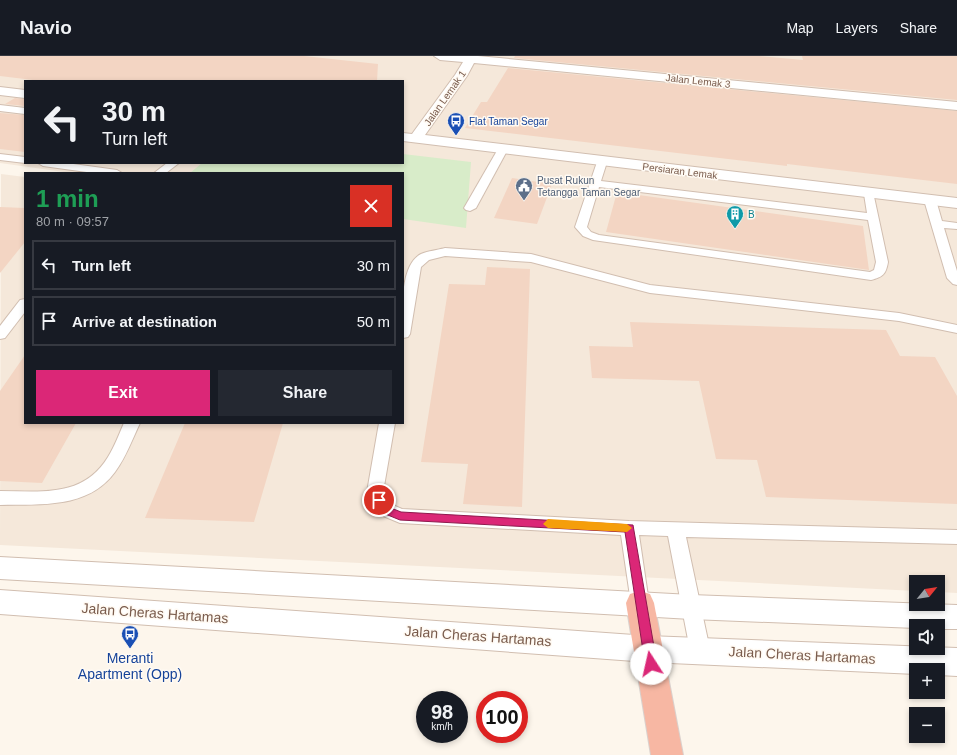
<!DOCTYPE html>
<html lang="en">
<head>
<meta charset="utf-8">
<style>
  body { margin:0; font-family:Arial,sans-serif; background:#242831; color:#f1f3f6; height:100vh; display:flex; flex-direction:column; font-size:15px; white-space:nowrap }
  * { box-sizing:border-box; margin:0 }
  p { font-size:13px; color:#9ea1a6 }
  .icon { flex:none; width:22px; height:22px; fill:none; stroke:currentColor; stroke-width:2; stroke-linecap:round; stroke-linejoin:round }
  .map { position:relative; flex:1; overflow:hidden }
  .details { position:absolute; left:24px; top:116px; width:380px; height:252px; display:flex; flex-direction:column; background:#171b24; border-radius:0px; box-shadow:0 2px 6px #0003 }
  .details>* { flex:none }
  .top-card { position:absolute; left:24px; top:24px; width:380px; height:84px; border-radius:0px; box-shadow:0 2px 6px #0003; background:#171b24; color:#f1f3f6; overflow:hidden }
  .needle { width:26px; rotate:60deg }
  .tools { position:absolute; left:909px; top:519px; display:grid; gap:8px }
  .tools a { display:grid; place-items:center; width:36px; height:36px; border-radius:0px; background:#171b24; box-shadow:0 2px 6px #0003; font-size:20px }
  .speed { position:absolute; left:416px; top:635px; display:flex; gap:8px; font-size:20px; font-weight:700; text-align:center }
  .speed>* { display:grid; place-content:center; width:52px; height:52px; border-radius:50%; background:#171b24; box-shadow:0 2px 6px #0003; line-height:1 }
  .speed small { font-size:10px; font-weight:400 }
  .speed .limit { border:6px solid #d22; background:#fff; color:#111 }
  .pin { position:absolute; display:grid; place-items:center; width:34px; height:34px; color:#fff; margin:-17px; border:2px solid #fff; border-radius:50%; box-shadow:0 1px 4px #0007 }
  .me { position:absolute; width:44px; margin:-22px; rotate:350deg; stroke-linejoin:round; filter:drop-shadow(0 0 3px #0008) }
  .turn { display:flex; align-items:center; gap:14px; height:84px; padding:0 12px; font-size:18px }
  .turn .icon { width:52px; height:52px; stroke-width:2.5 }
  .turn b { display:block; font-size:28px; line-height:34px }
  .round { display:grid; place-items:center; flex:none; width:42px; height:42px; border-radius:0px; background:#242831 }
  .summary { display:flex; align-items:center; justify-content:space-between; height:68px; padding:0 12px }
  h1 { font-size:24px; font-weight:600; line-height:30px; color:#1e9e55 }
  .cta { display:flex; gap:8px; margin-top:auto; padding:8px 12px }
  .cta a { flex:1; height:46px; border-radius:0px; background:#db2777; color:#fff; font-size:16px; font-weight:600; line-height:46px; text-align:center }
  .cta a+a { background:#242831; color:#f1f3f6 }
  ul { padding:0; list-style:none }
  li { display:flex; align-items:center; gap:12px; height:50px; margin:0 8px 6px; padding:0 4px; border:2px solid #363941; border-radius:0px }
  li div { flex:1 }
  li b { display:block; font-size:15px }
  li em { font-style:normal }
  header { display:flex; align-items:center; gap:24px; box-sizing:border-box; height:56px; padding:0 20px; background:#171b24; border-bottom:1px solid #363941 }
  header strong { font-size:19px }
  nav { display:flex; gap:22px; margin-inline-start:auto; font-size:14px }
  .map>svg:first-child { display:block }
  .residential { fill:#f5e8da; fill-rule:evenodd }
  .green { fill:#d8ecc9 }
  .building { fill:#f3d5c3 }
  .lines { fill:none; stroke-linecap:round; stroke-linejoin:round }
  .service-casing { stroke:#d1beb0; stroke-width:2 }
  .minor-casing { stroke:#d1beb0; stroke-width:2 }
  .tertiary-casing { stroke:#d1beb0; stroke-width:2 }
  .motorway-casing { stroke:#dad1cd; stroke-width:2 }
  .service { fill:#fff; fill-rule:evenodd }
  .minor { fill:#fff; fill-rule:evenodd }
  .tertiary { fill:#fff; fill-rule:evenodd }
  .motorway { fill:#f7b7a3; fill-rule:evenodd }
  .route { fill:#db2777; stroke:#8e194d }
  .slow { fill:#f59e0b }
  .labels { text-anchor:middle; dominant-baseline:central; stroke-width:3; stroke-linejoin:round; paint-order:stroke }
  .far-street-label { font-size:10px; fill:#7a5c4d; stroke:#fffaf3 }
  .far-transit-label { font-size:10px; fill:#164399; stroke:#fffaf3; text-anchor:start }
  .far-service-label { font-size:10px; fill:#4e5e75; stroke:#fffaf3; text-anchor:start }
  .far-culture-label { font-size:10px; fill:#0d838f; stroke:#fffaf3; text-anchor:start }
  .near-street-label { font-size:14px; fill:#7a5c4d; stroke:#fffaf3 }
  .near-transit-label { font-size:14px; fill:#164399; stroke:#fffaf3 }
</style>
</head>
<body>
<header>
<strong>Navio</strong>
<nav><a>Map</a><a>Layers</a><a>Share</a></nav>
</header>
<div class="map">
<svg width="957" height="699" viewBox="0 0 957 699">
  <rect width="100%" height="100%" fill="#fdf6ec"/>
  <!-- residential -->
  <path class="residential" d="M0 0H957V537L938 536V526H916V535L0 489 1 118 25 121V367H403V117H71L0 107ZM25 25H403V107H25Z"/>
  <!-- green -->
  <polygon class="green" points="403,98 471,106 466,172 403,163 403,117 190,117 202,107 403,107"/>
  <!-- building -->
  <g class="building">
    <polygon points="0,0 304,0 378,8 377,25 41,25 0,20"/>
    <polygon points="515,0 759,0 803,4 802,0 957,0 957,44 514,2"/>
    <polygon points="508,12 957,55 957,128 787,108 787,110 465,72 481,46 487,46"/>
    <polygon points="15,42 25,43 25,50 5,48"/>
    <polygon points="0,57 25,59 25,96 0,93"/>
    <polygon points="512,122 552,128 537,168 494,162"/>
    <polygon points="617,136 863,170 869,214 606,176"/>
    <polygon points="0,151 25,152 25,186 0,217"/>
    <polygon points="487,211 530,213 522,451 463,448 468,408 421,406 449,228 485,229"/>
    <polygon points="630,266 886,274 900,300 935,301 957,340 957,448 766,441 757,404 716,403 699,325 592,322 589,290 633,291"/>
    <polygon points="25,299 25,367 76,367 42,427 0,425 0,335"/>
    <polygon points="185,367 283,367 254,466 145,462"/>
  </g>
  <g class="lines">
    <!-- service casing -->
    <g class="service-casing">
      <g id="service">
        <polygon points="0,49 25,52 25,58 0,55"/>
        <polygon points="503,90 508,93 476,152 470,155 466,154 464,152 498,93"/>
        <polygon points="0,98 25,101 25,107 0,104"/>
        <path d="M602 103 607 106 601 125 867 157 864 138 869 135 873 136 888 206C886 218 883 221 871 224L593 184 583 180 575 171 597 106ZM599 131 868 164 876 206 874 214 870 216 599 179 591 176 587 171Z"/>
        <polygon points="38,107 66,107 117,114 122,117 94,117 43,110"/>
        <polygon points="167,107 179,107 166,117 154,117"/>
        <polygon points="930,141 936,144 942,165 957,167 957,173 944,172 957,215 957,229 953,228 947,222 924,144"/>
        <path d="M445 192 531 198 650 229 899 257 957 269V277L899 265 650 237 531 206 445 200 429 204 421 211 410 278 408 281 403 282C403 261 398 210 421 198 428 195 438 194 445 192Z"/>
        <polygon points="25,243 25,256 5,282 0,283 0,270 20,244"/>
        <path d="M124 367H140C132 384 126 401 115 416 88 453 41 448 0 449V435C42 435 83 442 108 401 115 390 119 378 124 367Z"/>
        <polygon points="379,367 395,367 383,436 388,447 402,453 629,465 957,474 957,488 686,481 710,594 707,600 700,603 693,600 690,594 668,480 639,479 649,547 647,553 640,555 633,553 631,547 621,479 400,467 376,457 367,436"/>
      </g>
    </g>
    <!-- minor casing -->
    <g class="minor-casing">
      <g id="minor">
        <polygon points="434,0 478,0 957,46 957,54 474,7 467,20 425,79 957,142 957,152 403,85 403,77 412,78 455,19 463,6 440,4"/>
        <polygon points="0,31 25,34 25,42 0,39"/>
      </g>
    </g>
    <!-- tertiary casing -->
    <g class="tertiary-casing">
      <g id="tertiary">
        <polygon points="0,501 691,539 957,549 957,573 938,573 938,570 916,570 916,572 691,563 0,523"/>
        <polygon points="0,534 648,580 957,592 957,620 938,619 938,614 916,614 916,618 648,606 0,558"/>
      </g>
    </g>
    <!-- motorway casing -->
    <g class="motorway-casing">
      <polygon id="motorway" points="640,535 650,538 654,547 683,699 651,699 626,547 630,538"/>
    </g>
    <!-- service -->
    <use href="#service" class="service"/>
    <!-- minor -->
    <use href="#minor" class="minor"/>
    <!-- tertiary -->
    <use href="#tertiary" class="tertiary"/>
    <!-- motorway -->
    <use href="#motorway" class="motorway"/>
  </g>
  <!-- route -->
  <polygon class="route" points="379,440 382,442 386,450 401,456 633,469 657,608 655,612 651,613 646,612 645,608 625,476 400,464 378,455 373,444"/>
  <!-- slow -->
  <polygon class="slow" points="548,463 627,468 632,472 627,476 548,472 543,468"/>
  <!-- icons -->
  <defs>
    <g id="bus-pin" transform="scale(0.9)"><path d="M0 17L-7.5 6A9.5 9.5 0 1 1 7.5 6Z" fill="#1a4fb4" stroke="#fffaf3"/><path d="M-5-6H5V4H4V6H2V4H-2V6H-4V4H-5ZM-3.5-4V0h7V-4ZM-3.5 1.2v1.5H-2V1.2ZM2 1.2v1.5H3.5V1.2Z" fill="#fff"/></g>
    <g id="civic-pin" transform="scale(0.9)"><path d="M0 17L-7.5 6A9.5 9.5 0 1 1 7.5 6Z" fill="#5c6f8a" stroke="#fffaf3"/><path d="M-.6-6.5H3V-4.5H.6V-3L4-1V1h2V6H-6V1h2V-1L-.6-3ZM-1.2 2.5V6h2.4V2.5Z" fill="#fff"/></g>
    <g id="building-pin" transform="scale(0.9)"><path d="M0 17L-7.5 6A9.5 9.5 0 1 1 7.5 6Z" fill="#0f9aa8" stroke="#fffaf3"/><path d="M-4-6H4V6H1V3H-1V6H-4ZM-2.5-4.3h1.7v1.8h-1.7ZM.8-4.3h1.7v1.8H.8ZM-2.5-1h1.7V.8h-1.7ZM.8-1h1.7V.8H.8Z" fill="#fff"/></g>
  </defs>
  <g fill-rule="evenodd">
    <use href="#bus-pin" x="456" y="65"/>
    <use href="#civic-pin" x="524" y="130"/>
    <use href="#building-pin" x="735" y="158"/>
    <use href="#bus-pin" x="130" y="578"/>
  </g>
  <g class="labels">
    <!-- far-street labels -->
    <g class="far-street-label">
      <text transform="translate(698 25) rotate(6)">Jalan Lemak 3</text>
      <text transform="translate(445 42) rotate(-55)">Jalan Lemak 1</text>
      <text transform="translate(680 115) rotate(7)">Persiaran Lemak</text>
    </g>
    <!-- far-transit labels -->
    <g class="far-transit-label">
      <text x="469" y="65">Flat Taman Segar</text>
    </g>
    <!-- far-service labels -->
    <g class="far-service-label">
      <text x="537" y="124">Pusat Rukun<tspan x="537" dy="12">Tetangga Taman Segar</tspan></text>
    </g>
    <!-- far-culture labels -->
    <g class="far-culture-label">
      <text x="748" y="158">B</text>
    </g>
    <!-- near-street labels -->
    <g class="near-street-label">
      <text transform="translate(155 557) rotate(4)">Jalan Cheras Hartamas</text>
      <text transform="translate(478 580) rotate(4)">Jalan Cheras Hartamas</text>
      <text transform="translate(802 599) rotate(3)">Jalan Cheras Hartamas</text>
    </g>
    <!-- near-transit labels -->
    <g class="near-transit-label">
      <text x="130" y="602">Meranti<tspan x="130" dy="16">Apartment (Opp)</tspan></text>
    </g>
  </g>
</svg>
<div class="tools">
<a><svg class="needle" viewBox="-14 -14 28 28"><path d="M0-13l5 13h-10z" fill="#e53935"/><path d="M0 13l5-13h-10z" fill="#9ea1a6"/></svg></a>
<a><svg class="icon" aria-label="sound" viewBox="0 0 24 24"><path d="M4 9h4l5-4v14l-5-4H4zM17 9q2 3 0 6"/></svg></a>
<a>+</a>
<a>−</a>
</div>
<div class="speed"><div>98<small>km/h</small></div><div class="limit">100</div></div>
<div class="pin" style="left:379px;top:444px;background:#d93025"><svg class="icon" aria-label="arrive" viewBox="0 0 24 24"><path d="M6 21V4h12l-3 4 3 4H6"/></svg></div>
<svg class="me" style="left:651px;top:608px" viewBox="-20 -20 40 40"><circle r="19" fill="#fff"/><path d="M0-13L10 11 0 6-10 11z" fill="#db2777"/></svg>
<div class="top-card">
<div class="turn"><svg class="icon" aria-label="left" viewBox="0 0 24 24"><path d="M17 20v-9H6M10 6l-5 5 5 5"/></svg><div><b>30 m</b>Turn left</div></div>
</div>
<section class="details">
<div class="summary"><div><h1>1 min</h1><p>80 m · 09:57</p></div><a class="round" style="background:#d93025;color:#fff"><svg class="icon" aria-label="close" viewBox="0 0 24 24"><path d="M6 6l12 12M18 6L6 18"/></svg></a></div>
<ul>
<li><svg class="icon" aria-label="left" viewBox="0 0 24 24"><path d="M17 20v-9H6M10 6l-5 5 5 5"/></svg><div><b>Turn left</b></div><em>30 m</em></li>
<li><svg class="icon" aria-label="arrive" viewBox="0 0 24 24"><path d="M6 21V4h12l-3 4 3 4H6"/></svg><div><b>Arrive at destination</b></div><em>50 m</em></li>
</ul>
<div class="cta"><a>Exit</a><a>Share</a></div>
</section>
</div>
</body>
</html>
